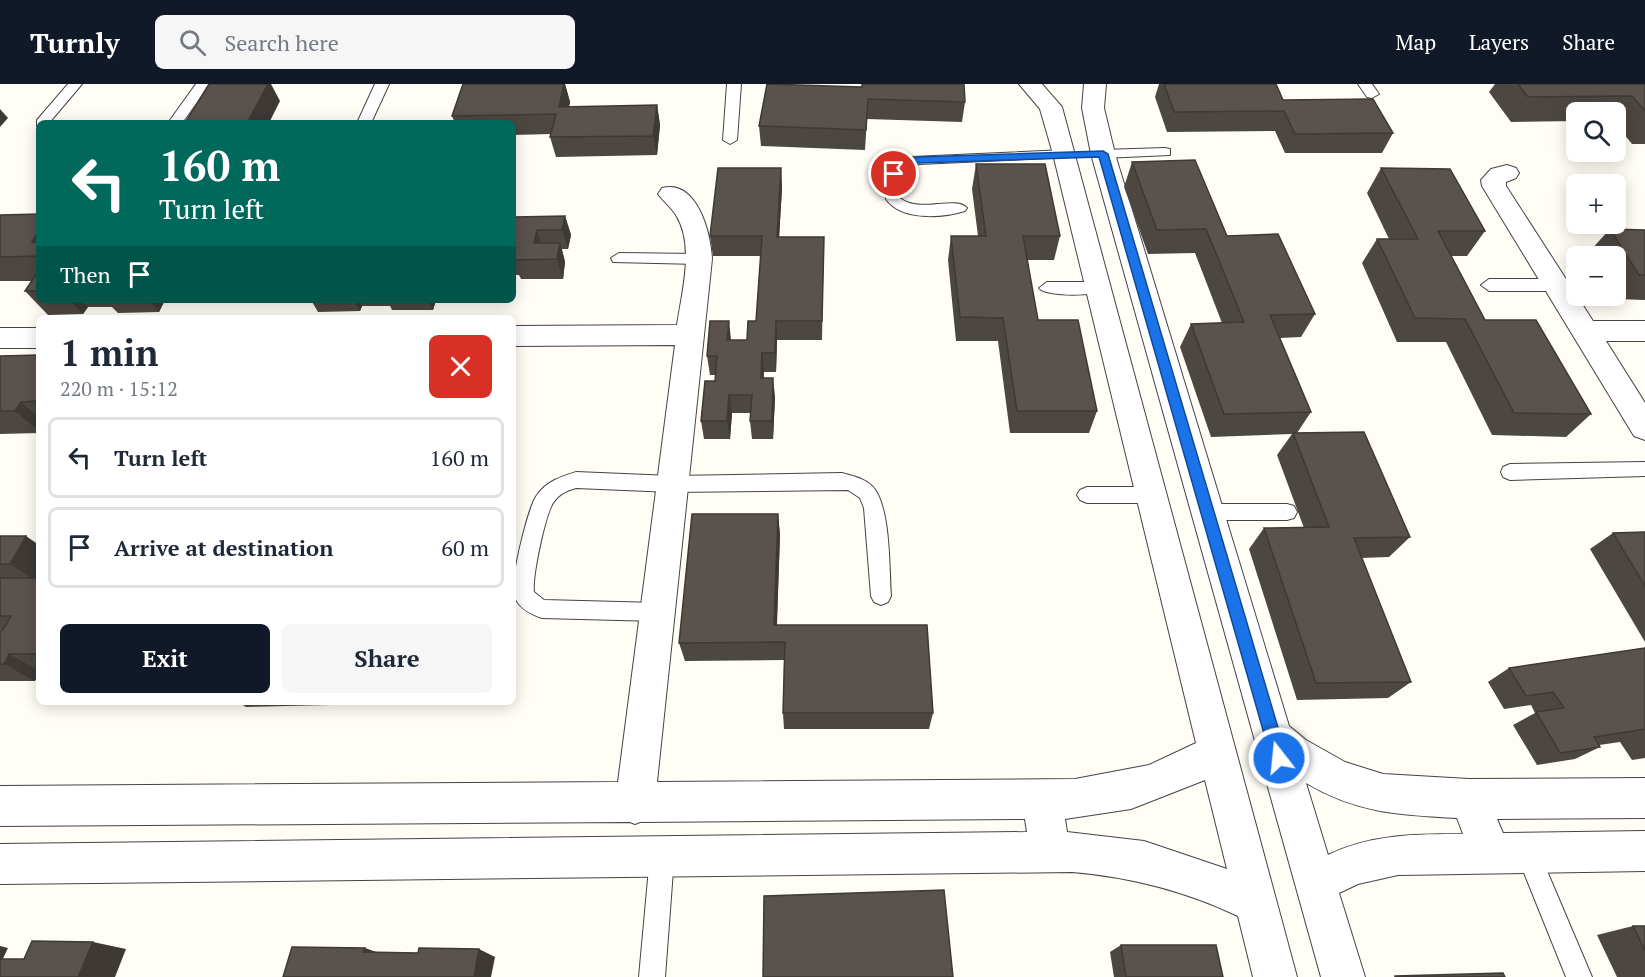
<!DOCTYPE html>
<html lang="en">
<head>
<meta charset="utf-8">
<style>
  body { margin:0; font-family:"PT Serif",serif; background:#f6f6f7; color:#1f2937; height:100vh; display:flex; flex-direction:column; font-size:22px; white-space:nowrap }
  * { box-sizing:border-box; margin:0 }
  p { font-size:20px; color:#747a83 }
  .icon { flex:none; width:33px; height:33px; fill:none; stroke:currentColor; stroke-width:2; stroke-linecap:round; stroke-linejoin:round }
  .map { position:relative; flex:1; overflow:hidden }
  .details { position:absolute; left:36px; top:231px; width:480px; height:390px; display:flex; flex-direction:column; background:#fff; border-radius:9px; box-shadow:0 3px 15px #0003 }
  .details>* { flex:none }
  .banner { position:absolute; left:36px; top:36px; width:480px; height:183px; border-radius:9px; box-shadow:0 3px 15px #0003; background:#00695c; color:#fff; overflow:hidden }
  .tools { position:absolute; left:1566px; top:18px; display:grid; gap:12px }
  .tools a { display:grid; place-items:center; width:60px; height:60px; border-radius:9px; background:#fff; box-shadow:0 3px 15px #0003; font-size:30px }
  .pin { position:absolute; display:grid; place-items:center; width:51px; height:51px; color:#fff; margin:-26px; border:3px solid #fff; border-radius:50%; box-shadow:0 2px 6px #0007 }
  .me { position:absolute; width:66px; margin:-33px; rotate:344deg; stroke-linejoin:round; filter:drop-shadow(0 0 4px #0008) }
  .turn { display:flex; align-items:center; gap:21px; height:126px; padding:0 24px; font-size:27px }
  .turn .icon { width:78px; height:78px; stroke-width:2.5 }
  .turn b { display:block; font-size:42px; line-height:51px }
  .then { display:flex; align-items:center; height:57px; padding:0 24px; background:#0003; gap:12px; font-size:22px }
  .round { display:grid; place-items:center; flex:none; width:63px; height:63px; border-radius:9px; background:#f6f6f7 }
  .overview { display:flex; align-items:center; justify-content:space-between; height:102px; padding:0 24px }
  h1 { font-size:36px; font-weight:800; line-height:45px }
  .cta { display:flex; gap:12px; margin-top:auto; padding:12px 24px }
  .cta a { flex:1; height:69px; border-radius:9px; background:#111827; color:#fff; font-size:24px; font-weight:800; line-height:69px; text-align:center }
  .cta a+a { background:#f6f6f7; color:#1f2937 }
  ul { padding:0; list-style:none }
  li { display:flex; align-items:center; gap:18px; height:81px; margin:0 12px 9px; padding:0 12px; border:3px solid #e0e1e3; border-radius:9px }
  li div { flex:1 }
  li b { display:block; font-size:22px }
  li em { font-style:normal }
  header { display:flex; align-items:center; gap:36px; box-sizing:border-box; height:84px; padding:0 30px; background:#111827; color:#fff }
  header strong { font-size:28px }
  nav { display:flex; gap:33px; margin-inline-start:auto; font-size:21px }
  .search { width:420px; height:54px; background:#f6f6f7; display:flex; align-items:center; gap:15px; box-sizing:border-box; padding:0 21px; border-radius:9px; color:#747a83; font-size:22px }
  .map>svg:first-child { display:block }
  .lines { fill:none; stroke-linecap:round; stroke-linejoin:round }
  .service-casing { stroke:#444; stroke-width:2 }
  .minor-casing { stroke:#444; stroke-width:2 }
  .service { fill:#fff; fill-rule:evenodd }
  .minor { fill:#fff; fill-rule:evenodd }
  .wall { fill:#4d4742 }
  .shaded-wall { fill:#3f3936 }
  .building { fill:#5a524d; stroke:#3f3936; stroke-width:1.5 }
  .route { fill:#1a73e8; stroke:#114b97; stroke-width:1.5 }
</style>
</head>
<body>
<header>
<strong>Turnly</strong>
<div class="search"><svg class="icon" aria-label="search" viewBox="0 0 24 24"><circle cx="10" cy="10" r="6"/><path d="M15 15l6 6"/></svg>Search here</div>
<nav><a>Map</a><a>Layers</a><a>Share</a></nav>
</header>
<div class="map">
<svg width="1645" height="893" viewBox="0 0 1645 893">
  <rect width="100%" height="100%" fill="#fffdf5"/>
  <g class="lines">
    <!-- service casing -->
    <g class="service-casing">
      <g id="service">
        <polygon points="68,0 82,0 49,39 39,39 37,42 37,36"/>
        <polygon points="196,0 210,0 182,39 168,39"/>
        <polygon points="375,0 389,0 371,39 357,39"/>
        <polygon points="727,0 741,0 737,56 730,60 723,56"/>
        <polygon points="1358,0 1372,0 1379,10 1372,14 1367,13"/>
        <polygon points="1165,64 1170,65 1170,71 1103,74 1096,70 1103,66"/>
        <path d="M1065 66 1070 67V73L919 80 908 84 901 91 900 114C919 130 956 111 967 124L965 127C942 134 901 137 886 115 887 90 886 82 912 73Z"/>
        <polygon points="619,169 699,170 707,175 699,180 613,178 611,174"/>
        <polygon points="1489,195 1554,195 1562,201 1554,207 1489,207 1481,201"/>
        <path d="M1047 198H1099L1107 204C1101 213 1045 213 1039 204Z"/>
        <polygon points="1645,378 1645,392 1510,396 1503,393 1501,388 1503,383 1510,380"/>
        <path d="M576 388 672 392 842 389C852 392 864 394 872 402 891 421 889 485 891 512L888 518 881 521 874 518 871 512 864 424 860 414 848 406 672 408 576 404C566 407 559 410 553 419 545 432 532 493 534 508L544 516 657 519 664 522 667 528 664 534 657 537 542 534C530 530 518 524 514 511 510 498 528 423 537 411 547 397 560 393 576 388Z"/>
        <polygon points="1087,403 1152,403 1159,406 1162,411 1159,416 1152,419 1087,419 1080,416 1077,411 1080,406"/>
        <polygon points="1208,420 1287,420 1294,422 1297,428 1294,434 1287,436 1208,436 1201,434 1198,428 1201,422"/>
        <polygon points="1528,757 1536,761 1592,893 1566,893 1516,769 1520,761"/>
        <polygon points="662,761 671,764 674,773 665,893 639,893 650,773 653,764"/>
      </g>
    </g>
    <!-- minor casing -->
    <g class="minor-casing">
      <g id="minor">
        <path d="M1019 0H1042L1062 23 1297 893H1253L1238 832C1185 807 1131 793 1072 788L0 800V760L1027 748 1025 735 640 738 635 740 630 738 0 742V702L618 698 675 261 513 262V242L677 241C682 207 695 162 676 131 671 123 664 118 658 110L662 104C697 95 711 149 712 175L657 698 1075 695 1149 681 1196 659 1053 70 1040 25ZM1205 696 1227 785 1144 757 1067 748 1065 735 1131 725Z"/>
        <path d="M1084 0H1106L1104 24 1115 70 1289 642 1306 656 1345 678 1383 690 1469 695 1645 694V734L1497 735 1503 749 1645 747V787L1398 791 1358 800 1339 809 1365 893H1321L1091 70 1082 24ZM1306 699C1356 729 1400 731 1457 734L1463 750C1416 750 1371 750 1328 771Z"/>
        <polygon points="1507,81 1516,84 1519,89 1516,94 1506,98 1506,102 1593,237 1645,237 1645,257 1606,257 1645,319 1645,356 1634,352 1482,102 1481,96 1491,85"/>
        <rect x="0" y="244" width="39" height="20"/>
      </g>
    </g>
    <!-- service -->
    <use href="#service" class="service"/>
    <!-- minor -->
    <use href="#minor" class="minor"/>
  </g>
  <!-- wall -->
  <g class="wall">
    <polygon points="463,0 565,0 570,18 569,23 657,21 660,41 657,71 556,73 550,53 551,50 513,51 513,39 455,39 452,32"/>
    <polygon points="767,0 965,18 962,38 867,35 865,66 761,62 759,42"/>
    <polygon points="1159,0 1276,0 1283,16 1393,49 1382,69 1285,69 1275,47 1167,48 1155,13"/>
    <polygon points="1495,0 1645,0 1645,60 1632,60 1616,40 1616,28 1576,28 1576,37 1511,38 1489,8"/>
    <polygon points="1132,78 1227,152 1315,230 1301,253 1280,254 1311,328 1297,349 1410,453 1389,473 1361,474 1411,598 1388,614 1297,616 1249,465 1264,444 1304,444 1277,371 1292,350 1211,353 1180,263 1191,240 1222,239 1195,169 1148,170 1124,103"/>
    <polygon points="976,80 1060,152 1054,176 1027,176 1038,236 1097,327 1089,349 1010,349 998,257 956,257 948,176 951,152 978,152 972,105"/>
    <polygon points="781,84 782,104 779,153 824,153 822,256 777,256 776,288 764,288 763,294 775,313 773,355 752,355 750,337 751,329 732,329 730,355 704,355 701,337 715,297 715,291 710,291 707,272 731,256 747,256 756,237 761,172 713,172 710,152"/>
    <polygon points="1381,84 1485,147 1467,172 1451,172 1485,236 1591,330 1566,353 1492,351 1446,258 1397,258 1362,179 1377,155 1389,155 1367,109"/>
    <polygon points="39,130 39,216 165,216 159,228 118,229 112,223 88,223 83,230 48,231 25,207 32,197 0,197 0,131"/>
    <polygon points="565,132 571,151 568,165 562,165 565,178 563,195 521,195 519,191 513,191 513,137"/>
    <polygon points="1610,145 1645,146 1645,216 1616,215 1614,212 1616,212 1616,172 1590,172 1588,169"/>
    <polygon points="311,216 436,216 433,226 392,226 390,222 362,222 360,227 318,228"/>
    <polygon points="39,271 39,349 0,350 0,272"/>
    <polygon points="778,430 780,451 777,541 933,629 929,645 784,645 783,629 784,576 685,577 679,559"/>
    <polygon points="1645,448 1645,558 1590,465 1613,449"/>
    <polygon points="0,452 39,461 39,588 35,597 0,597 0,546 2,546 0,545"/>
    <polygon points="1645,564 1645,674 1632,676 1620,658 1599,661 1600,663 1575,675 1537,681 1513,641 1535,629 1531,621 1504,625 1488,598 1509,584"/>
    <polygon points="238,618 332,618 330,621 246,623"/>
    <polygon points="1633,842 1645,842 1645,893 1617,893 1597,851"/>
    <polygon points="1121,861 1223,893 1114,893 1110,868"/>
  </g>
  <!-- shaded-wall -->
  <g class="shaded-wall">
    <polygon points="268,0 271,0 280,17 269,39 247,39"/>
    <polygon points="564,0 565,0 570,18 564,43 559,23"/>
    <polygon points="657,21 660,41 657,71 653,52"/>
    <polygon points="0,25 8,34 0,43"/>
    <polygon points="781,84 782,104 778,173 777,153"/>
    <polygon points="565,132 571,151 568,165 562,146"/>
    <polygon points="537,146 543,166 534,159"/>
    <polygon points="39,147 39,166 32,158"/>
    <polygon points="560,159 565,178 563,195 557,175"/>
    <polygon points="70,216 81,216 88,223 83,230"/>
    <polygon points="149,216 165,216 159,228"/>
    <polygon points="354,216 358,216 362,222 360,227"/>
    <polygon points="428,216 436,216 433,226"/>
    <polygon points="729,237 731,256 727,256"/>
    <polygon points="776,237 777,256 776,288 775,269"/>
    <polygon points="762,269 764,288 763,313 761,294"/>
    <polygon points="773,294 775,313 773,355 772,337"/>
    <polygon points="729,311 732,329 730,355 727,337"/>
    <polygon points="21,318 39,334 39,347 15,327"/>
    <polygon points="778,430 780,451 776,560 774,541"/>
    <polygon points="26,452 39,461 39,499 10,480"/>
    <polygon points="9,570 39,587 35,597 4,580"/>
    <polygon points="93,858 126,865 115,893 78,893"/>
    <polygon points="0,862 8,864 0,881"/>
    <polygon points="365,864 385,871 363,868"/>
    <polygon points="479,865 495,873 491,893 474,893"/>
  </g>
  <!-- building -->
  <g class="building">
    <polygon points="209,0 268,0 247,39 185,39"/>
    <polygon points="463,0 564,0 559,23 657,21 653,52 550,53 556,30 452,32"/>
    <polygon points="767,0 862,3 862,0 964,0 965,18 868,15 866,46 759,42"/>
    <polygon points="1164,0 1276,0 1283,16 1373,15 1393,49 1295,50 1284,27 1174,28"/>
    <polygon points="1518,0 1645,0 1645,27 1632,12 1528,13"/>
    <polygon points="1195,76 1227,152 1278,150 1315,230 1270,231 1311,328 1224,330 1191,240 1244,238 1206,145 1157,146 1132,78"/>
    <polygon points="976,80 1045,80 1060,152 1023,152 1038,236 1078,236 1097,327 1017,327 1003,234 960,233 951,152 986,152"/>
    <polygon points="718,84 781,84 777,153 824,153 822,237 776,237 775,269 762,269 761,294 773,294 772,337 750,337 752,311 729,311 727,337 701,337 705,297 715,297 717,272 707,272 710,237 729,237 727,256 747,256 748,237 756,237 762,152 710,152"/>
    <polygon points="1381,84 1450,85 1485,147 1438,147 1485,236 1536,236 1591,330 1514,329 1465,235 1415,234 1377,155 1418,155"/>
    <polygon points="39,130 39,147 32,158 39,158 39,172 0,173 0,131"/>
    <polygon points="565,132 562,146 537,146 534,159 560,159 557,175 514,176 515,171 513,172 513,137 514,133"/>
    <polygon points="1610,145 1645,146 1645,191 1639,191"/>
    <polygon points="37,189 39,189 39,207 25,207"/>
    <polygon points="39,271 39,317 21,318 15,327 0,327 0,272"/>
    <polygon points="1364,348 1410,453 1354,454 1411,598 1316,599 1264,444 1329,443 1293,349"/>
    <polygon points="692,430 778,430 774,541 927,541 933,629 783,629 785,558 679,559"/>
    <polygon points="1645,448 1645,502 1613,449"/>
    <polygon points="0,452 26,452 10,480 0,480"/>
    <polygon points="0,494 39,494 39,570 9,570 4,580 0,580 0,546 3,546 11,532 0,532"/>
    <polygon points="1645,564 1645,645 1594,653 1600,663 1560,669 1536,628 1564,624 1553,608 1526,612 1509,584"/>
    <polygon points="944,806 953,893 763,893 764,812"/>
    <polygon points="1633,842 1645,842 1645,867"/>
    <polygon points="32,857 93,858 78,893 0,893 0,875 24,875"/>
    <polygon points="1121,861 1216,861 1223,893 1126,893"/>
    <polygon points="292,863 365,864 363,868 418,869 419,864 479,865 474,893 283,893"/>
    <polygon points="1503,889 1505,893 1395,893 1395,892"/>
  </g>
  <!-- route -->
  <polygon class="route" points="1103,67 1108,70 1287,674 1285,679 1279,681 1274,679 1271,674 1099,73 918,79 906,83 897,92 889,90 899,79 917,73"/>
</svg>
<div class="tools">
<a><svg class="icon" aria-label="search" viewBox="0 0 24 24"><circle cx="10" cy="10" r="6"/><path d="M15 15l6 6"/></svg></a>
<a>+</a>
<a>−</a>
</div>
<div class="pin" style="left:894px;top:90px;background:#d93025"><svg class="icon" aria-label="arrive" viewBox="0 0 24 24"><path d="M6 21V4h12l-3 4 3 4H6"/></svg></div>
<svg class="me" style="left:1279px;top:674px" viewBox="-20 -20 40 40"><circle r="17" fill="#1a73e8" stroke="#fff" stroke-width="3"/><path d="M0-11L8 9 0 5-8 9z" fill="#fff"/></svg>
<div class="banner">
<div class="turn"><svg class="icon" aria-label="left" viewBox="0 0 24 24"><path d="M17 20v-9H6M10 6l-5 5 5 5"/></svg><div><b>160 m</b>Turn left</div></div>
<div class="then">Then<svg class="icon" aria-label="arrive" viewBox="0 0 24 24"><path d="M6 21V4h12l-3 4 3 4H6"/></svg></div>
</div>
<section class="details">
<div class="overview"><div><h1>1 min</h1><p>220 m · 15:12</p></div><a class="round" style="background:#d93025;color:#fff"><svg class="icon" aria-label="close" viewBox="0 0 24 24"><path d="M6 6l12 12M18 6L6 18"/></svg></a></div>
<ul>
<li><svg class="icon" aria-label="left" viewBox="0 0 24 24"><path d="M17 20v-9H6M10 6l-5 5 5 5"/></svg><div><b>Turn left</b></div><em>160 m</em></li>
<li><svg class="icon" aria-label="arrive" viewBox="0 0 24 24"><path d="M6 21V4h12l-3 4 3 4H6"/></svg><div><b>Arrive at destination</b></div><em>60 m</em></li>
</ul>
<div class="cta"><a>Exit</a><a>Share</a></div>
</section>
</div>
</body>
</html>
